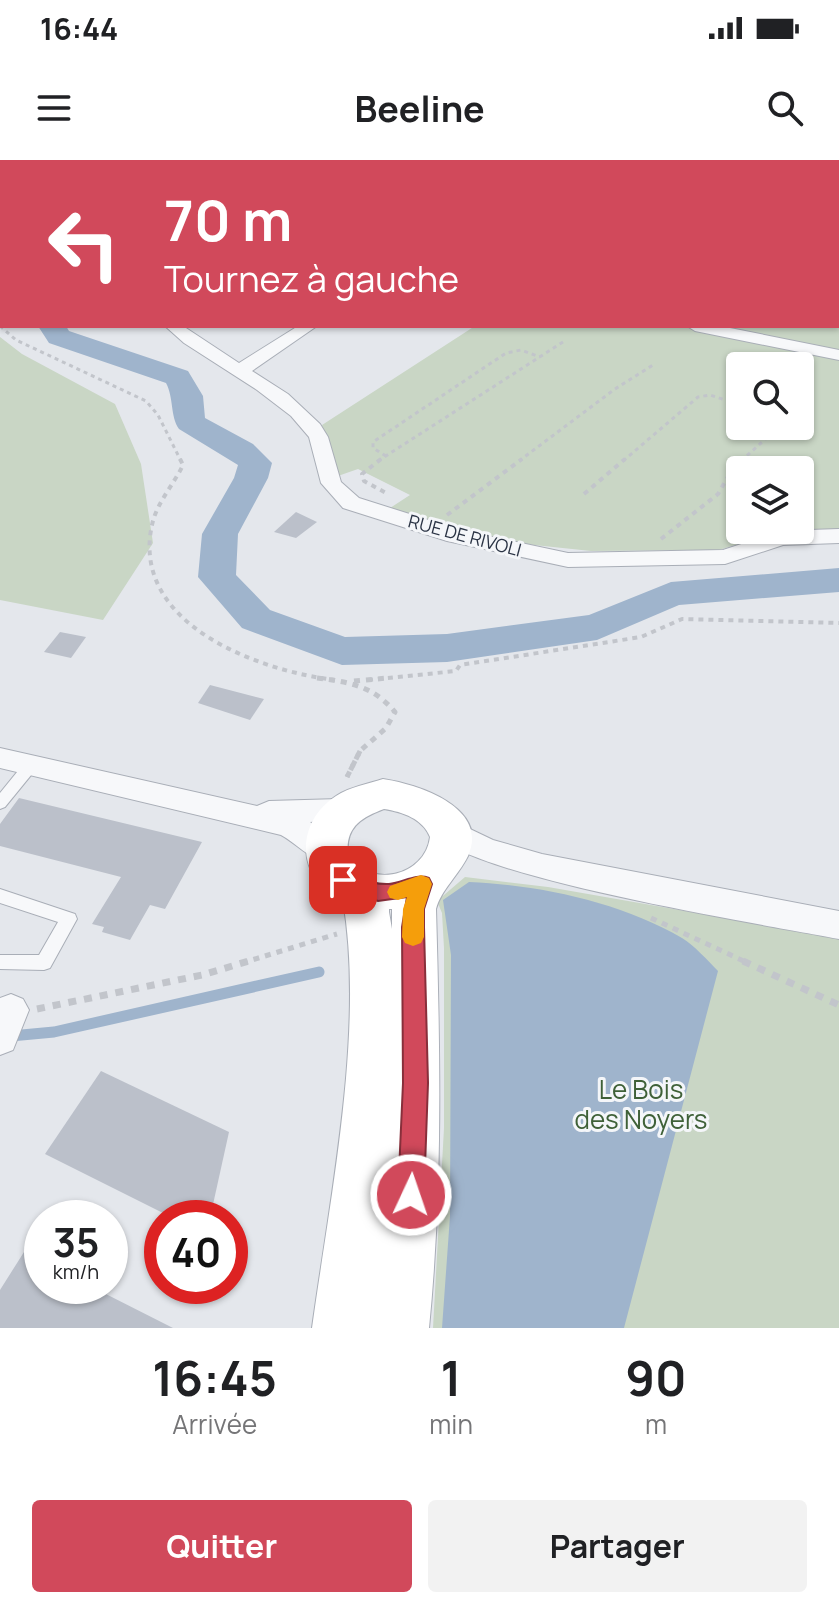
<!DOCTYPE html>
<html lang="fr">
<head>
<meta charset="utf-8">
<style>
  body { margin:0; font-family:Manrope,sans-serif; background:#f2f2f2; color:#202124; height:100vh; display:flex; flex-direction:column; font-size:30px; white-space:nowrap }
  * { box-sizing:border-box; margin:0 }
  p { font-size:26px; color:#757577 }
  .icon { flex:none; width:44px; height:44px; fill:none; stroke:currentColor; stroke-width:2; stroke-linecap:round; stroke-linejoin:round }
  .map { position:relative; height:1168px; overflow:hidden }
  .panel { display:flex; flex-direction:column; background:#fff; flex:1 }
  .panel>* { flex:none }
  .hud { position:absolute; left:0px; top:0px; width:840px; height:168px; box-shadow:0 2px 6px #0004; background:#d1495b; color:#fff; overflow:hidden }
  .tools { position:absolute; left:726px; top:192px; display:grid; gap:16px }
  .tools a { display:grid; place-items:center; width:88px; height:88px; border-radius:8px; background:#fff; box-shadow:0 2px 6px #0004; font-size:40px }
  .speed { position:absolute; left:24px; top:1040px; display:flex; gap:16px; font-size:40px; font-weight:700; text-align:center }
  .speed>* { display:grid; place-content:center; width:104px; height:104px; border-radius:50%; background:#fff; box-shadow:0 2px 6px #0004; line-height:1 }
  .speed small { font-size:20px; font-weight:400 }
  .speed .limit { border:12px solid #d22; background:#fff; color:#111 }
  .pin { position:absolute; display:grid; place-items:center; width:68px; height:68px; color:#fff; margin:-34px; border-radius:16px; box-shadow:0 4px 12px #0006 }
  .me { position:absolute; width:88px; margin:-44px; rotate:3deg; stroke-linejoin:round; filter:drop-shadow(0 0 6px #0008) }
  .turn { display:flex; align-items:center; gap:28px; height:168px; padding:0 32px; font-size:36px }
  .turn .icon { width:104px; height:104px; stroke-width:2.5 }
  .turn b { display:block; font-size:56px; line-height:68px }
  .eta { display:flex; justify-content:space-evenly; align-items:center; height:136px; text-align:center }
  .eta b { font-size:48px; font-weight:700; line-height:56px }
  .button { display:flex; gap:16px; margin-top:auto; padding:16px 32px }
  .button a { flex:1; height:92px; border-radius:8px; background:#d1495b; color:#fff; font-size:32px; font-weight:700; line-height:92px; text-align:center }
  .button a+a { background:#f2f2f2; color:#202124 }
  .status { display:flex; justify-content:space-between; align-items:center; height:56px; padding:0 40px; background:#fff; direction:ltr }
  .status svg { height:22px; fill:currentColor }
  header { display:flex; justify-content:space-between; align-items:center; height:104px; padding:0 32px; background:#fff; font-size:36px; font-weight:700 }
  .map>svg:first-child { display:block }
  .green { fill:#c9d6c5; fill-rule:evenodd }
  .water { fill:#9fb4cc }
  .lines { fill:none; stroke-linecap:round; stroke-linejoin:round }
  .stream { stroke:#9fb4cc; stroke-width:11 }
  .river { fill:#9fb4cc; fill-rule:evenodd }
  .building { fill:#bbc0ca }
  .lane-casing { stroke:#a9aeb7; stroke-width:2 }
  .street-casing { stroke:#a9aeb7; stroke-width:2 }
  .secondary-casing { stroke:#a9aeb7; stroke-width:2 }
  .primary-casing { stroke:#a3abb8; stroke-width:2 }
  .path-far4 { stroke:#c2c5cb; stroke-width:2; stroke-dasharray:3 3; stroke-linecap:butt }
  .path-far3 { stroke:#c2c5cb; stroke-width:3; stroke-dasharray:4 4; stroke-linecap:butt }
  .path-far2 { stroke:#c2c5cb; stroke-width:4; stroke-dasharray:5 5; stroke-linecap:butt }
  .path-far1 { stroke:#c2c5cb; stroke-width:5; stroke-dasharray:6 6; stroke-linecap:butt }
  .path { stroke:#c2c5cb; stroke-width:7; stroke-dasharray:8 8; stroke-linecap:butt }
  .lane { fill:#f7f8fa; fill-rule:evenodd }
  .street { fill:#f7f8fa; fill-rule:evenodd }
  .secondary { fill:#fff; fill-rule:evenodd }
  .primary { fill:#fff; fill-rule:evenodd }
  .route { fill:#d1495b; stroke:#882f3b; stroke-width:2 }
  .slow { fill:#f59e0b }
  .labels { text-anchor:middle; dominant-baseline:central; stroke-width:6; stroke-linejoin:round; paint-order:stroke }
  .far-street-label { font-size:18px; fill:#2b3445; stroke:#f4f6f9 }
  .near-park-label { font-size:26px; fill:#3f6138; stroke:#f4f6f9 }
</style>
</head>
<body>
<div class="status"><b>16:44</b><svg viewBox="0 0 49 12"><path d="M0 12V9h3v3zM5 12V6h3v6zM10 12V3h3v9zM15 12V0h3v12zM26 1h20v11H26zM47 4h2v5h-2z"/></svg></div>
<header><svg class="icon" aria-label="menu" viewBox="0 0 24 24"><path d="M4 6h16M4 12h16M4 18h16"/></svg>Beeline<svg class="icon" aria-label="search" viewBox="0 0 24 24"><circle cx="10" cy="10" r="6"/><path d="M15 15l6 6"/></svg></header>
<div class="map">
<svg width="839" height="1168" viewBox="0 0 839 1168">
  <rect width="100%" height="100%" fill="#e4e7ec"/>
  <!-- green -->
  <g class="green">
    <path d="M839 133V371L783 370 719 390 591 391 497 381 387 350 410 335 358 309 335 317 322 265 475 166H838ZM740 206H800V266H740ZM740 310H800V370H740Z"/>
    <polygon points="0,177 22,194 115,244 141,304 153,383 103,460 0,440"/>
    <polygon points="465,717 548,727 839,778 839,1168 433,1168 444,968 444,788 442,753 437,741"/>
  </g>
  <!-- water -->
  <path class="water" d="M469 722C539 725 620 742 682 778 695 786 707 800 718 811L624 1168H442L450 1056 451 795 443 740Z"/>
  <g class="lines">
    <!-- stream -->
    <polyline class="stream" points="0,877 54,872 319,812"/>
    <!-- river -->
    <g class="river">
      <rect x="0" y="130" width="2" height="16"/>
      <path d="M38 166H66L69 171 188 211 203 236 205 258 253 284 272 303 268 318 238 374 236 415 270 450 345 477 447 474 589 455 671 422 839 408V432L679 445 597 480 447 502 342 505 242 468 198 417 202 374 234 318 238 305 179 269C170 256 174 238 166 223L49 183Z"/>
    </g>
  </g>
  <!-- building -->
  <g class="building">
    <polygon points="296,352 317,362 296,378 274,372"/>
    <polygon points="60,472 86,477 71,498 44,492"/>
    <polygon points="210,525 264,539 250,560 198,543"/>
    <polygon points="19,638 202,682 165,749 150,745 130,780 102,772 104,767 92,764 121,717 0,686 0,664"/>
    <polygon points="101,911 229,972 210,1058 173,1058 45,994"/>
    <polygon points="24,1092 42,1101 42,1126 90,1126 173,1168 0,1168 0,1130"/>
  </g>
  <g class="lines">
    <!-- lane casing -->
    <g class="lane-casing">
      <g id="lane">
        <polygon points="804,0 810,0 811,2 805,2"/>
        <rect x="838" y="16" width="1" height="5"/>
        <polygon points="31,600 36,601 38,605 36,609 5,647 0,649 0,633 26,601"/>
        <polygon points="0,729 75,754 77,759 50,808 44,810 0,809 0,795 39,795 58,762 0,743"/>
      </g>
    </g>
    <!-- street casing -->
    <g class="street-casing">
      <g id="street">
        <polygon points="57,0 73,0 56,2"/>
        <polygon points="467,0 480,0 466,2"/>
        <rect x="745" y="0" width="12" height="2"/>
        <rect x="0" y="52" width="2" height="8"/>
        <rect x="0" y="107" width="2" height="10"/>
        <polygon points="165,166 183,166 239,203 298,166 317,166 252,211 288,234 320,264 328,277 341,322 359,338 460,370 568,393 723,390 781,371 839,369 839,383 783,385 725,404 568,407 447,381 343,348 321,323 309,277 291,256 257,230 184,183"/>
        <polygon points="687,166 720,166 839,190 839,200 695,171"/>
        <path d="M0 588 257 646 269 641 340 639 351 642 355 650 351 658 310 662 334 680 338 689 334 698C312 705 300 685 281 675L0 608Z"/>
        <path d="M447 658 493 680 542 694 839 751V779C774 766 456 716 432 670L436 662Z"/>
        <polygon points="11,834 23,839 29,850 13,890 0,895 0,838"/>
      </g>
    </g>
    <!-- secondary casing -->
    <g class="secondary-casing">
      <path id="secondary" d="M383 619C417 624 490 647 468 696 458 716 441 730 436 749 440 889 443 1028 429 1168H312C330 1038 365 869 343 741 296 720 294 663 336 636 349 627 368 624 383 619ZM384 649C403 652 423 659 430 677 425 717 369 729 348 695 345 668 360 658 384 649ZM389 749H392V769L389 752Z"/>
    </g>
    <!-- primary casing -->
    <g class="primary-casing">
      <g id="primary">
        <polygon points="174,0 197,0 172,2"/>
        <polygon points="537,0 576,0 578,2 539,2"/>
        <rect x="838" y="22" width="1" height="12"/>
        <polygon points="2,73 2,87 0,88 0,74"/>
      </g>
    </g>
    <!-- path-far4 -->
    <polyline class="path-far4" points="147,2 150,0"/>
    <!-- path-far3 -->
    <g class="path-far3">
      <polyline points="0,166 16,180 146,241 158,255 181,301"/>
      <polyline points="386,296 373,288 373,282 506,193 521,190 540,197"/>
      <polyline points="378,301 566,180"/>
      <polyline points="519,301 615,229 653,205"/>
      <polyline points="623,301 698,237 710,235 740,245"/>
      <polyline points="741,301 780,266"/>
    </g>
    <!-- path-far2 -->
    <g class="path-far2">
      <path d="M180 299 183 305C174 324 156 344 152 365 130 464 259 511 335 520"/>
      <polyline points="381,299 362,314 364,321 388,334"/>
      <polyline points="584,334 625,299"/>
      <polyline points="447,355 522,299"/>
      <polyline points="661,379 718,334 733,308 743,299"/>
      <polyline points="368,520 456,511 460,505 641,477 682,459 839,463"/>
    </g>
    <!-- path-far1 -->
    <g class="path-far1">
      <path d="M317 518C350 522 373 526 395 552L386 568 360 591 347 617"/>
      <polyline points="354,521 388,518"/>
      <polyline points="347,617 360,591"/>
      <polyline points="651,758 748,803"/>
      <polyline points="242,803 337,774"/>
    </g>
    <!-- path -->
    <g class="path">
      <polyline points="743,801 839,845"/>
      <polyline points="37,849 202,815 249,801"/>
    </g>
    <!-- lane -->
    <use href="#lane" class="lane"/>
    <!-- street -->
    <use href="#street" class="street"/>
    <!-- secondary -->
    <use href="#secondary" class="secondary"/>
    <!-- primary -->
    <use href="#primary" class="primary"/>
  </g>
  <!-- route -->
  <path class="route" d="M343 712C358 717 373 725 389 724 403 723 415 713 429 718L432 724 424 749V767L428 923 424 1035 420 1045 411 1048 401 1045 398 1035 403 923 402 767 407 737 378 741 336 726 333 720 336 714Z"/>
  <!-- slow -->
  <polygon class="slow" points="421,715 429,718 432,724 424,749 424,777 421,783 413,786 405,783 402,777 403,749 407,737 398,740 390,738 387,732 390,726"/>
  <g class="labels">
    <!-- far-street labels -->
    <g class="far-street-label">
      <text transform="translate(465 375) rotate(15)">RUE DE RIVOLI</text>
    </g>
    <!-- near-park labels -->
    <g class="near-park-label">
      <text x="641" y="929">Le Bois<tspan x="641" dy="30">des Noyers</tspan></text>
    </g>
  </g>
</svg>
<div class="tools">
<a><svg class="icon" aria-label="search" viewBox="0 0 24 24"><circle cx="10" cy="10" r="6"/><path d="M15 15l6 6"/></svg></a>
<a><svg class="icon" aria-label="layers" viewBox="0 0 24 24"><path d="M12 4l9 5-9 5-9-5zM3 14l9 5 9-5"/></svg></a>
</div>
<div class="speed"><div>35<small>km/h</small></div><div class="limit">40</div></div>
<div class="pin" style="left:343px;top:720px;background:#d93025"><svg class="icon" aria-label="arrive" viewBox="0 0 24 24"><path d="M6 21V4h12l-3 4 3 4H6"/></svg></div>
<svg class="me" style="left:411px;top:1035px" viewBox="-20 -20 40 40"><circle r="17" fill="#d1495b" stroke="#fff" stroke-width="3"/><path d="M0-11L8 9 0 5-8 9z" fill="#fff"/></svg>
<div class="hud">
<div class="turn"><svg class="icon" aria-label="left" viewBox="0 0 24 24"><path d="M17 20v-9H6M10 6l-5 5 5 5"/></svg><div><b>70 m</b>Tournez à gauche</div></div>
</div>
</div>
<section class="panel">
<div class="eta">
<div><b>16:45</b><p>Arrivée</p></div>
<div><b>1</b><p>min</p></div>
<div><b>90</b><p>m</p></div>
</div>
<div class="button"><a>Quitter</a><a>Partager</a></div>
</section>
</body>
</html>
